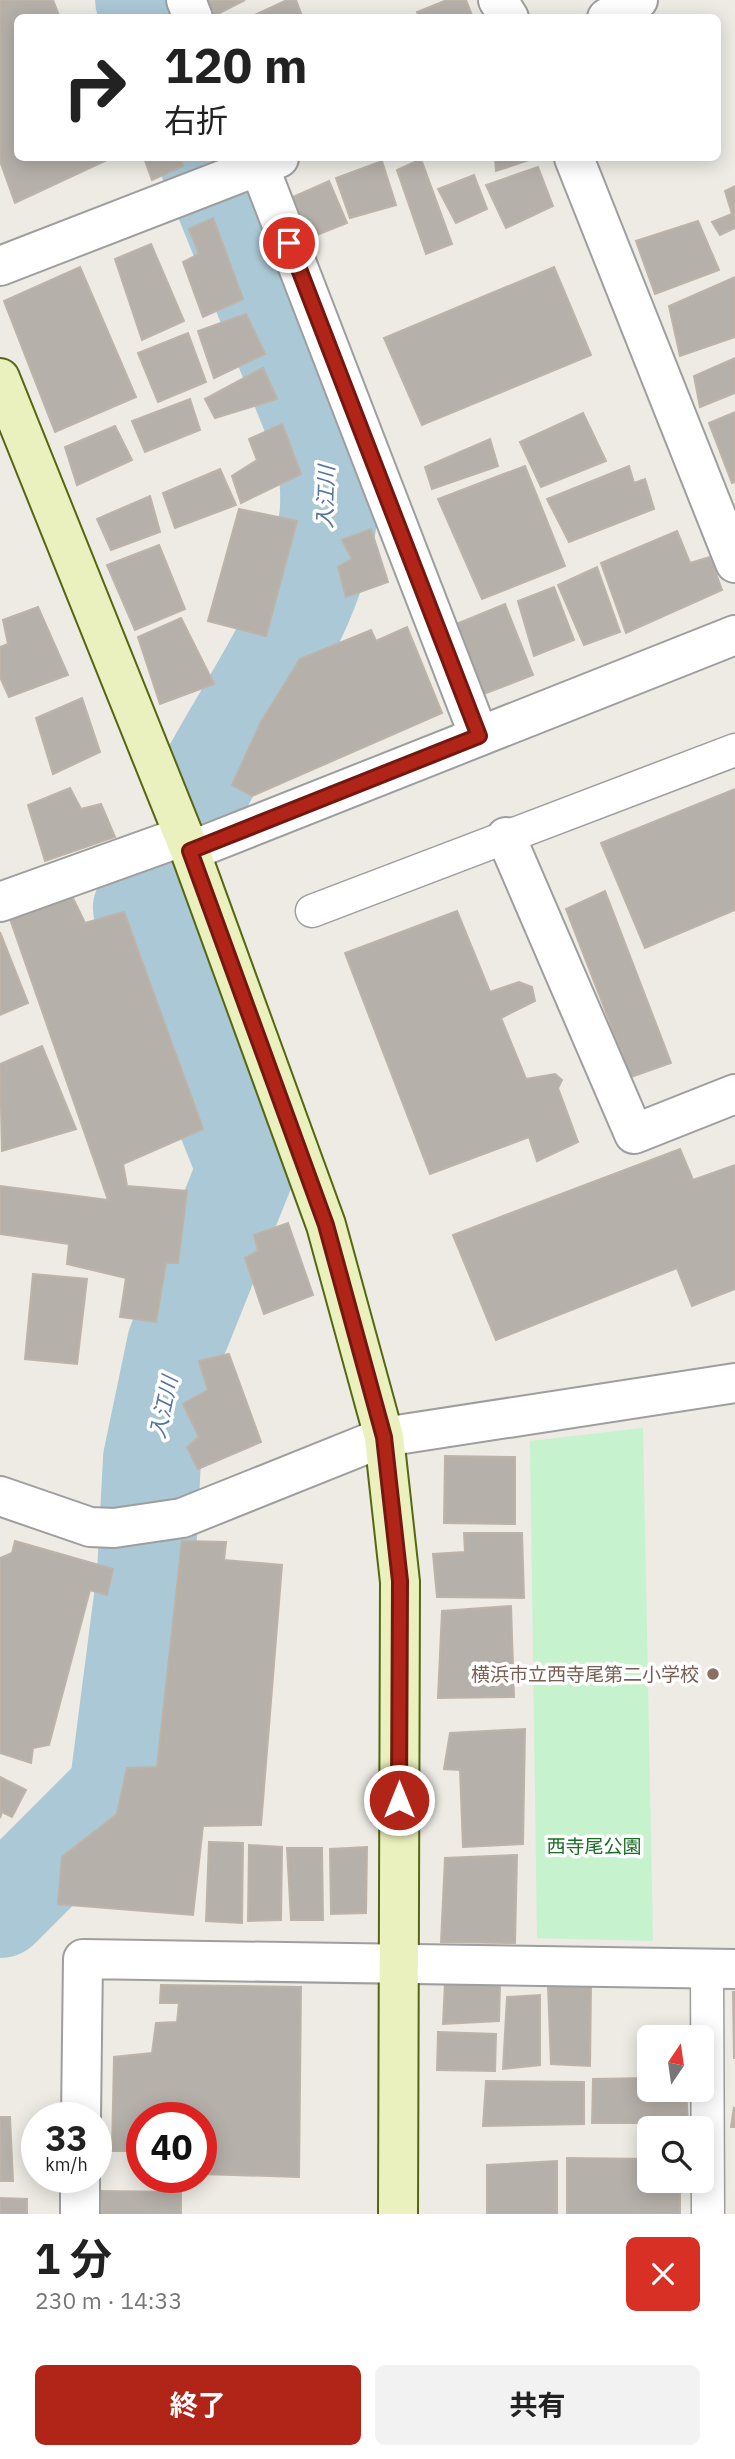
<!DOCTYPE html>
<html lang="ja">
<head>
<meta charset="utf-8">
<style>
  body { margin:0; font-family:"IBM Plex Sans","Noto Sans JP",sans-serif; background:#f2f2f2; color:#222; height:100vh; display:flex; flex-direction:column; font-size:26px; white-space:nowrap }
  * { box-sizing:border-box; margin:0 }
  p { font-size:23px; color:#767676 }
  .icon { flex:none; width:38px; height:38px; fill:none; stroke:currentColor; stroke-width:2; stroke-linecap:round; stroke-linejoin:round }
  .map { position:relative; height:2214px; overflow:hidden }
  .details { display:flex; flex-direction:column; background:#fff; flex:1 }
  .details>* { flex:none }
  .guide { position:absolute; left:14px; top:14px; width:707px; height:147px; border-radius:10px; box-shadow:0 4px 18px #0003; background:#fff; color:#222; overflow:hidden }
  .needle { width:46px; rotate:13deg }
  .buttons { position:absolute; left:637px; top:2025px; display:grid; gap:14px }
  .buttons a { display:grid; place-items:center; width:77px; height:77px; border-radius:10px; background:#fff; box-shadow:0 4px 18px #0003; font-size:35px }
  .speed { position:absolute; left:21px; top:2102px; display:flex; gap:14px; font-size:35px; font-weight:700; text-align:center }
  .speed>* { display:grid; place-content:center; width:91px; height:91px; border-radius:50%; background:#fff; box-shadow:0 4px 18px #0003; line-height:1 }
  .speed small { font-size:18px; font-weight:400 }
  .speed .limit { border:10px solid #d22; background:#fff; color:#111 }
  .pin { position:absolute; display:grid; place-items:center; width:60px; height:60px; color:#fff; margin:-30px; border:4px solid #fff; border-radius:50%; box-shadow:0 2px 7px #0007 }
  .me { position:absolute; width:77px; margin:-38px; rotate:0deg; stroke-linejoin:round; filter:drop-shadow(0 0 5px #0008) }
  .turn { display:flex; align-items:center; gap:24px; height:147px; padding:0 35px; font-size:32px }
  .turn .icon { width:91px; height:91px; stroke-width:2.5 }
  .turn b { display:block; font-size:49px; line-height:60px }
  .round { display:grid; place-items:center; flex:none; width:74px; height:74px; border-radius:10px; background:#f2f2f2 }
  .headline { display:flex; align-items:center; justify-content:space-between; height:119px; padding:0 35px }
  h1 { font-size:42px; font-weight:700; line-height:52px }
  .cta { display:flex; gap:14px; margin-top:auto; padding:14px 35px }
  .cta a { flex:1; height:80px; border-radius:10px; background:#b12519; color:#fff; font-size:28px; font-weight:700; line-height:80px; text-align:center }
  .cta a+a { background:#f2f2f2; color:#222 }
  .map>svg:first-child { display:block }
  .park { fill:#c6f2cd }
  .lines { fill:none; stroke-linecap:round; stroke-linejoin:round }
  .river { stroke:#aac8d5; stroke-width:98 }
  .building { fill:#b6b0aa; stroke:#bdb3a8; stroke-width:2 }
  .lane-casing { stroke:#9e9e9e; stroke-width:35 }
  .street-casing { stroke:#9e9e9e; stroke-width:42 }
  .secondary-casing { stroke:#566612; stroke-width:42 }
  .lane { stroke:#fff; stroke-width:32 }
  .street { stroke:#fff; stroke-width:38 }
  .secondary { stroke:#eaf1be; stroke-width:38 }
  .route-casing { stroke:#731810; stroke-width:18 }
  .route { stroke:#b12519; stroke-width:12 }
  .education-dot { fill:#8d6e63; stroke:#fff; stroke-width:2.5 }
  .labels { text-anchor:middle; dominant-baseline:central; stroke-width:7; stroke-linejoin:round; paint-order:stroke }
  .education-label { font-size:19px; fill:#785e54; stroke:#fff; text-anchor:end }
  .park-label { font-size:19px; fill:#196d26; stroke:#fff }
  .water-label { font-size:21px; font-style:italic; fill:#5675a0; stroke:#fff }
</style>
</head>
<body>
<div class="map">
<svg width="735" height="2214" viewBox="0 0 735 2214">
  <rect width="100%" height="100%" fill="#edebe4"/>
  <!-- park -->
  <polygon class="park" points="643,1428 653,1941 537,1938 530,1441"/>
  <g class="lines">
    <!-- river -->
    <g class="river">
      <polyline points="144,0 151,18"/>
      <path d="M202 788C245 705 316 613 328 519 331 496 328 473 325 450L207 158"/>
      <polyline points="0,1909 118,1791 146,1574 152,1459 176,1344 246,1169 142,908 150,890"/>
    </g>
  </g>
  <!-- building -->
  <g class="building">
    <polygon points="0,0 53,0 60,18 18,18 18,158 111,158 15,203 0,161"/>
    <polygon points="204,0 245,0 212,17"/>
    <polygon points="287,0 296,0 302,16 248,18"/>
    <polygon points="447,0 466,0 473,18 419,18 417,12"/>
    <polygon points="144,158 180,158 183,166 152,180"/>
    <polygon points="495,158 535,158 496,171"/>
    <polygon points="421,159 452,244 426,254 397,170"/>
    <polygon points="382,161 396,205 350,218 336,178"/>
    <polygon points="538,167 553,206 506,228 486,185"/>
    <polygon points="474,175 487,209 456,223 438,189"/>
    <polygon points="329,181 347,223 302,241 286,200"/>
    <polygon points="735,186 735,228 720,235 712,222 732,214 725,191"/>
    <polygon points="213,218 243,299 203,317 183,262 199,254 189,229"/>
    <polygon points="698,221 719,270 655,294 636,241"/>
    <polygon points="151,244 184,321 142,340 115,259"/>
    <polygon points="80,267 136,397 55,432 4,301"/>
    <polygon points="554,267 591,355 422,425 384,338"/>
    <polygon points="735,277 735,337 680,356 669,306"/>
    <polygon points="246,314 265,354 214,378 198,331"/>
    <polygon points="188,333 206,382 158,402 138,353"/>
    <polygon points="735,358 735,393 700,407 694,376"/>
    <polygon points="263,368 277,399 215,418 205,399"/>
    <polygon points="190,399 200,430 145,452 132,421"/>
    <polygon points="735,412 735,482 732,483 709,423"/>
    <polygon points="583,413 606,461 541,487 520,442"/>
    <polygon points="282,424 301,474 241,503 232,476 257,460 249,439"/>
    <polygon points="115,426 132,460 77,485 65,447"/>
    <polygon points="490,439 498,466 432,489 425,467"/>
    <polygon points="525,466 565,566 482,599 438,499"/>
    <polygon points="629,466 634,483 645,479 654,509 569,542 547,499"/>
    <polygon points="220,469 236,505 175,528 163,493"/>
    <polygon points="150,496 160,532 111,550 97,519"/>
    <polygon points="239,509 297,521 266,636 208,621"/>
    <polygon points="371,529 388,582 346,597 338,567 352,559 342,540"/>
    <polygon points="677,531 690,563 710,557 722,590 626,633 601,563"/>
    <polygon points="159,545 185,609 135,630 107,565"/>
    <polygon points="597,567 620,632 584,645 558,585"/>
    <polygon points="554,587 574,640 534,656 518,601"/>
    <polygon points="505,604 533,675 481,695 449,627"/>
    <polygon points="38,607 68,675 9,697 0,677 0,647 8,644 3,620"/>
    <polygon points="181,618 214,684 160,704 138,637"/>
    <polygon points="407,627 442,713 252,796 232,785 261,722 300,659 371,630 376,641"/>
    <polygon points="82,698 100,752 53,774 36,718"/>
    <polygon points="70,788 81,809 101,804 115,837 45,861 28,805"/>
    <polygon points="735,789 735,910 645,948 601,843"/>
    <polygon points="605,891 671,1063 631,1077 566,909"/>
    <polygon points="70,892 85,923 124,912 203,1129 123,1164 127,1186 187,1191 178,1263 166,1263 156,1322 120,1317 126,1278 67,1264 69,1244 0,1234 0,1186 108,1200 9,916"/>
    <polygon points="457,911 490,992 519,982 532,987 535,1001 501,1018 526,1079 555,1074 562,1080 558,1088 578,1142 537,1161 529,1137 430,1174 345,953"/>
    <polygon points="0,932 28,1003 0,1015"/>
    <polygon points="42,1046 76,1129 2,1151 0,1064"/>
    <polygon points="680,1149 693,1180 735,1165 735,1289 692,1306 677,1268 496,1340 453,1235"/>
    <polygon points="288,1223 313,1295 264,1314 245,1258 258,1251 254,1235"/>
    <polygon points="33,1274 87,1279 77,1364 25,1359"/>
    <polygon points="229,1354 261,1442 198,1469 187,1447 199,1437 183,1404 208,1390 199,1361"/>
    <polygon points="445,1456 515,1457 515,1524 444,1523"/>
    <polygon points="464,1533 522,1533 524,1598 437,1597 433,1554 465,1552"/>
    <polygon points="15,1541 113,1569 107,1595 90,1590 49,1745 33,1748 31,1763 0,1753 0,1558 12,1553"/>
    <polygon points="182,1541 226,1542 224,1560 282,1565 261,1825 203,1826 193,1915 58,1904 62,1857 117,1814 127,1768 157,1767"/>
    <polygon points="511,1606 514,1697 438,1698 442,1611"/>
    <polygon points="525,1729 523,1844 463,1847 460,1770 444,1769 450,1733"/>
    <polygon points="0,1777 26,1790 12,1817 2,1812 0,1818"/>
    <polygon points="209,1842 243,1843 242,1923 206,1921"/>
    <polygon points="249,1845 282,1847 281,1920 248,1921"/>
    <polygon points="367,1847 366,1913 331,1914 330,1849"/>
    <polygon points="287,1848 322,1848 323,1920 291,1920"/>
    <polygon points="517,1855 515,1943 441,1942 445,1858"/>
    <polygon points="445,1982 500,1985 499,2021 443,2024"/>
    <polygon points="161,1985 301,1987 299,2177 201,2174 201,2118 142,2118 142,2151 112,2151 114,2057 152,2053 156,2023 177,2022 179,2003 160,2003"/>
    <polygon points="548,1986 591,1986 590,2066 551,2064"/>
    <polygon points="733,1992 735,1992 735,2058 734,2058"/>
    <polygon points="540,1995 540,2065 503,2069 507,1997"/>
    <polygon points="438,2032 496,2034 495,2071 437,2070"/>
    <polygon points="649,2078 649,2090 686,2090 688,2123 592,2123 593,2079"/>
    <polygon points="486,2081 584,2082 584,2124 483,2126"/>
    <polygon points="734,2107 735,2127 731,2127"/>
    <polygon points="0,2117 10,2117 13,2181 0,2181"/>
    <polygon points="567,2158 649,2159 649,2180 680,2180 680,2214 567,2214"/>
    <polygon points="557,2161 557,2214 487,2214 487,2165"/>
    <polygon points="100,2191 181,2192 181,2214 101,2214"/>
    <polygon points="0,2198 27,2199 27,2214 0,2214"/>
  </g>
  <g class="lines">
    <!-- lane casing -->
    <g class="lane-casing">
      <g id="lane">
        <polyline points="312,911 735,750"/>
        <polyline points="707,1969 708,2214"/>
      </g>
    </g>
    <!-- street casing -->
    <g class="street-casing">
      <g id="street">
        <polyline points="186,0 193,18"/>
        <polyline points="498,0 509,18"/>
        <polyline points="607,18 638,0"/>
        <polyline points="256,158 479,736"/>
        <polyline points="574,158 735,563"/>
        <polyline points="0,266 279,158"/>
        <polyline points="506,837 634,1134 735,1094"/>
        <polyline points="190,851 735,635"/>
        <polyline points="0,902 184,836"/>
        <polyline points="0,1496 90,1527 114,1528 182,1518 384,1437 735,1383"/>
        <polyline points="81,2118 83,1959 735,1969"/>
        <polyline points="80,2214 80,2177"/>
      </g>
    </g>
    <!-- secondary casing -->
    <g class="secondary-casing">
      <polyline id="secondary" points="0,378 190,851 326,1225 384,1437 400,1582 398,2214"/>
    </g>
    <!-- lane -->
    <use href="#lane" class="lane"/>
    <!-- street -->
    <use href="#street" class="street"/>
    <!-- secondary -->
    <use href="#secondary" class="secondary"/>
  </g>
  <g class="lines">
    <!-- route casing -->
    <g class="route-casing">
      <polyline id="route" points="289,243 479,736 190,851 326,1225 384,1437 400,1581 399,1800"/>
    </g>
    <!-- route -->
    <use href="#route" class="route"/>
  </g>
  <!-- markers -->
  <circle class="education-dot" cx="713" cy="1674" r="7"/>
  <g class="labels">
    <!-- education labels -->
    <g class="education-label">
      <text x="699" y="1674">横浜市立西寺尾第二小学校</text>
    </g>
    <!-- park labels -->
    <g class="park-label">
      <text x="594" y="1846">西寺尾公園</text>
    </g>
    <!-- water labels -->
    <g class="water-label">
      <text transform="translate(325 497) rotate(-88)">入江川</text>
      <text transform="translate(163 1407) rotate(-78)">入江川</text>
    </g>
  </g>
</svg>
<div class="buttons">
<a><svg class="needle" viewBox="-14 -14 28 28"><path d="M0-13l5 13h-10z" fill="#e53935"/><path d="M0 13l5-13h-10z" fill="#767676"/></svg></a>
<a><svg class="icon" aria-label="search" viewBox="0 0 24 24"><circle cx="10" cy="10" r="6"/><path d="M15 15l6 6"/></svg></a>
</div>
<div class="speed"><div>33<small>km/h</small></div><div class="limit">40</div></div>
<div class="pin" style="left:289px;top:243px;background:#d93025"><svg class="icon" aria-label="arrive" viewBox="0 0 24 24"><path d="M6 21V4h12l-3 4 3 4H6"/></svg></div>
<svg class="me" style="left:399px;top:1800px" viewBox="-20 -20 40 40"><circle r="17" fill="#b12519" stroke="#fff" stroke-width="3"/><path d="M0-11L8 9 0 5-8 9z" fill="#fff"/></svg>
<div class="guide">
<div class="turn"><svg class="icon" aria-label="right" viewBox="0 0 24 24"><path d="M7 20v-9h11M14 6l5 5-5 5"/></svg><div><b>120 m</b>右折</div></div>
</div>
</div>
<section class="details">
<div class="headline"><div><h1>1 分</h1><p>230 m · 14:33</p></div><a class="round" style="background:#d93025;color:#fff"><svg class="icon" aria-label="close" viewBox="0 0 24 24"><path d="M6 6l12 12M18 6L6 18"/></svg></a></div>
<div class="cta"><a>終了</a><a>共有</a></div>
</section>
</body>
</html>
